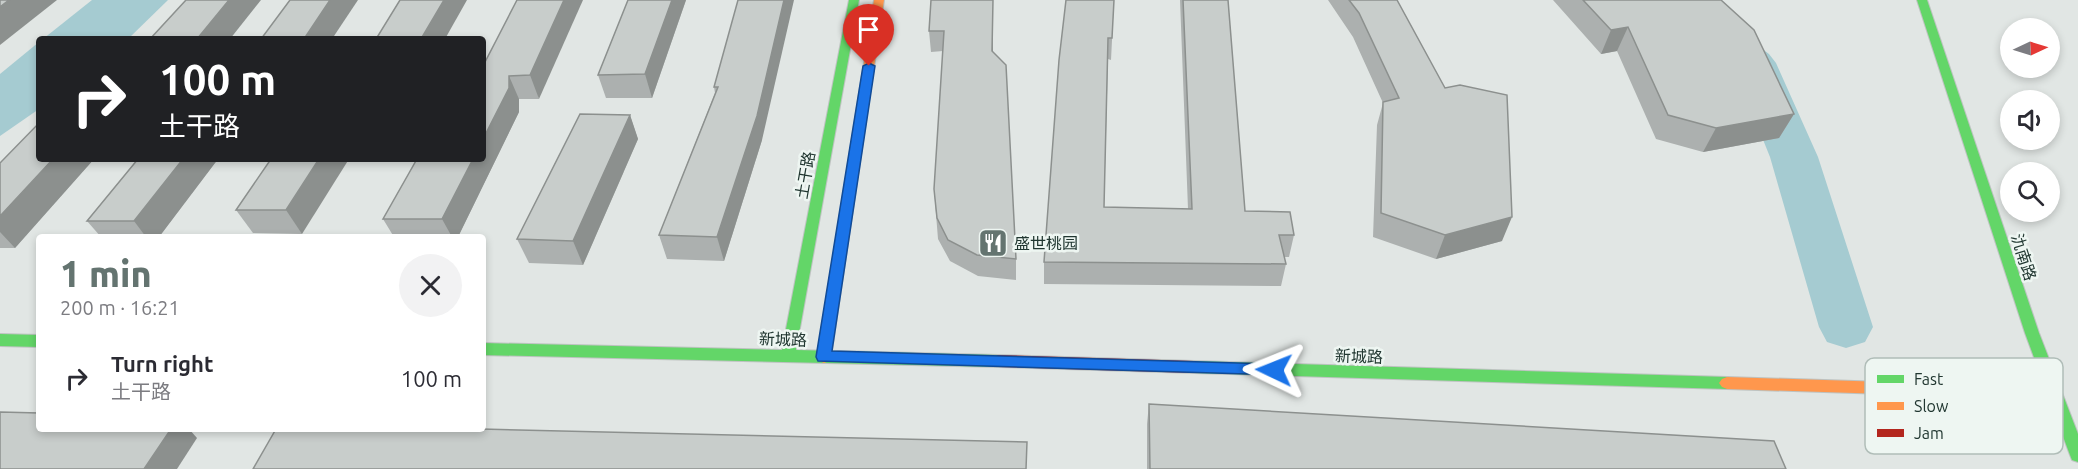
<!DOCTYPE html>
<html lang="en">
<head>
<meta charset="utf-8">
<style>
  body { margin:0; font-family:Ubuntu,"Noto Sans SC",sans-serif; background:#f2f2f3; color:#2b2b33; height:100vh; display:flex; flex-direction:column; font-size:22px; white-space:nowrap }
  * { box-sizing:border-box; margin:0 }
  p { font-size:20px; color:#7c7c81 }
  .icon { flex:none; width:33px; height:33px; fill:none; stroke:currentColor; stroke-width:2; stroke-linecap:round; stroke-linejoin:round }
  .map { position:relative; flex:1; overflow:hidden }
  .sheet { position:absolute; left:36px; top:234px; width:450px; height:198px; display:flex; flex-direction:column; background:#fff; border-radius:6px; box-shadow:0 3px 9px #0003 }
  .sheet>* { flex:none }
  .hud { position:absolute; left:36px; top:36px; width:450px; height:126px; border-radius:6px; box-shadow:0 3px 9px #0003; background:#202124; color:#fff; overflow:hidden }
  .needle { width:39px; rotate:86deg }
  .fabs { position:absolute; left:2000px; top:18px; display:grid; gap:12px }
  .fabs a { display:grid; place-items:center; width:60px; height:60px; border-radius:50%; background:#fff; box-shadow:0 3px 9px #0003; font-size:30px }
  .pin { position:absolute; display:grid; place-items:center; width:51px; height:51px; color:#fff; margin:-62px -26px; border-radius:50% 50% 50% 0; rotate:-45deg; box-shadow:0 0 6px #0007 }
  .pin .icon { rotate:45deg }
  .me { position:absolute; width:66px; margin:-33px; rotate:272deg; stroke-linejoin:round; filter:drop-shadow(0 0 4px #0008) }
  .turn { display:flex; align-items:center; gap:21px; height:126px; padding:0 24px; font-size:27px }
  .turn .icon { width:78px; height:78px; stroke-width:2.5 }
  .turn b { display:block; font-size:42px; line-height:51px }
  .round { display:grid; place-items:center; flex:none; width:63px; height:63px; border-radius:32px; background:#f2f2f3 }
  .summary { display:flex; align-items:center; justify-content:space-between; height:102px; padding:0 24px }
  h1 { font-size:36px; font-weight:800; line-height:45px; color:#647470 }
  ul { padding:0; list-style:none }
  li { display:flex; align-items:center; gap:18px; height:84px; padding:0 24px }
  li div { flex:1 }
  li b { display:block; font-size:22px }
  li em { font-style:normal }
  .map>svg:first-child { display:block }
  .water { fill:#a5cbd1 }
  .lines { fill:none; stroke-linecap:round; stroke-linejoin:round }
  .river { fill:#a5cbd1; fill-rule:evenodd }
  .fast-casing { stroke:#bec3c1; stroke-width:2 }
  .slow-casing { stroke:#bec3c1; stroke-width:2 }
  .jam-casing { stroke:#bec3c1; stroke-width:2 }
  .fast { fill:#63d668; fill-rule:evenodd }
  .slow { fill:#ff974d; fill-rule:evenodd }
  .jam { fill:#b3261e; fill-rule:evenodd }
  .wall { fill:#acb0af }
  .shaded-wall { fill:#8c908e }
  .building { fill:#c8cdcb; stroke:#8c908e; stroke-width:1.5 }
  .route { fill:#1a73e8; stroke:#114b97; stroke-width:1.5 }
  .labels { text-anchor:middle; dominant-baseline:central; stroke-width:5; stroke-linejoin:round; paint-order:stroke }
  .street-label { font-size:16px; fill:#213731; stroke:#eef6f2 }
  .poi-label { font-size:16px; fill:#213731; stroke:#eef6f2; text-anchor:start }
  .key { fill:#eef6f2; stroke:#b0bdb8; stroke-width:1.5 }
  .key-label { font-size:16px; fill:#213731 }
</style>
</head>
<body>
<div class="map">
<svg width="2078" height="469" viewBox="0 0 2078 469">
  <rect width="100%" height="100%" fill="#e1e6e4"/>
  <!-- water -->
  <g class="water">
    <polygon points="92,0 168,0 128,39 43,39"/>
    <polygon points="39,42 39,109 0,136 0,74"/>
  </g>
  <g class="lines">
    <!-- river -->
    <polygon class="river" points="1679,0 1719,0 1749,39 1769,54 1776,63 1818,157 1873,327 1865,342 1846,348 1827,342 1819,327 1770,157 1735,70 1719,57"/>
    <!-- fast casing -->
    <g class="fast-casing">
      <g id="fast">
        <polygon points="849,0 859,0 796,350 998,355 1003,357 1005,361 1003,365 998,367 483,355 483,343 782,350"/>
        <polygon points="1917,0 1927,0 2039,333 2078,434 2078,462 2072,460 2070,455 2049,399 1916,395 1911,393 1908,389 1911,385 1916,383 2045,387 2025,333"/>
        <polygon points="0,334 39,335 39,347 0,346"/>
        <polygon points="1194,361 1727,377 1732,379 1735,383 1732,387 1727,389 1194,373 1189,371 1186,367 1189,363"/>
      </g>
    </g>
    <!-- slow casing -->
    <g class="slow-casing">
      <g id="slow">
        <polygon points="874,0 884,0 831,357 829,361 824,363 819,361 817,357"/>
        <polygon points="1727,377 1916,383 1921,385 1924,389 1921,393 1916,395 1727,389 1722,387 1719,383 1722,379"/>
      </g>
    </g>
    <!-- jam casing -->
    <g class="jam-casing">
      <polygon id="jam" points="998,355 1194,361 1199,363 1202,367 1199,371 1194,373 998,367 993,365 991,361 993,357"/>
    </g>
    <!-- fast -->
    <use href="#fast" class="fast"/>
    <!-- slow -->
    <use href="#slow" class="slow"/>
    <!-- jam -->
    <use href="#jam" class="jam"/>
  </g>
  <!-- wall -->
  <g class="wall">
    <polygon points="517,0 539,99 519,99 519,112 458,237 394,237 383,219 483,159"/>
    <polygon points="628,0 686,0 652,98 606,98 598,75"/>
    <polygon points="738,0 762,140 724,261 667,259 659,235 715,93 714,87"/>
    <polygon points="931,0 993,52 1016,259 1016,280 978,276 950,261 938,239 934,189 943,51 931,52 929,31"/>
    <polygon points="1114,0 1111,60 1108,59 1104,207 1188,209 1180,0 1228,0 1245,211 1294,235 1289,257 1284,257 1286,264 1281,286 1044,284 1044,262"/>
    <polygon points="1328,0 1397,0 1502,241 1436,259 1373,237 1377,125 1383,103 1353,37"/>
    <polygon points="1553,0 1721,0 1794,114 1779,138 1703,152 1656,139 1617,51 1601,54"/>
    <polygon points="630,115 638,139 583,265 529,263 517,239"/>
    <polygon points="39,159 94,159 15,248 0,248 0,163"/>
    <polygon points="138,159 218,159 159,237 101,237 87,221"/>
    <polygon points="271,159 302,234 253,233 236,210"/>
    <polygon points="1149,404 1786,469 1147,469 1147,424"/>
  </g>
  <!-- shaded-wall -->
  <g class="shaded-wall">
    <polygon points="9,0 57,0 0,45 0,7"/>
    <polygon points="229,0 261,0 230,39 197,39"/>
    <polygon points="330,0 358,0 332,39 304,39"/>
    <polygon points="444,0 467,0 445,39 421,39"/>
    <polygon points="564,0 583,0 539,99 530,75"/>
    <polygon points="672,0 686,0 652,98 645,74"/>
    <polygon points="784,0 794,0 762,140 724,261 717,237"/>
    <polygon points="993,0 993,72 992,51"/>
    <polygon points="1628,27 1617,51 1601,54 1611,30"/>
    <polygon points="509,76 519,99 519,112 458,237 452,237 442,219 473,159 483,159 483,139"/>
    <polygon points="1794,114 1779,138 1703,152 1716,128"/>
    <polygon points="630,115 638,139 583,265 573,241"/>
    <polygon points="53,159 94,159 15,248 0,232 0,216"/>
    <polygon points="183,159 218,159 159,237 146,237 134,221"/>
    <polygon points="319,159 349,159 302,234 286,210"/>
    <polygon points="1512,217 1502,241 1436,259 1445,235"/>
    <polygon points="171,429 189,429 197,438 177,469 144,469"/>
  </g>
  <!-- building -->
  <g class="building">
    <polygon points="0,0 9,0 0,7"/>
    <polygon points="186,0 229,0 197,39 150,39"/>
    <polygon points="290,0 330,0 304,39 261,39"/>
    <polygon points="400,0 444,0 421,39 376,39"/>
    <polygon points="517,0 564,0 530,75 509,76 509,88 483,139 483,66"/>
    <polygon points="628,0 672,0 645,74 598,75"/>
    <polygon points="738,0 784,0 757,116 717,237 659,235 718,87 714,87"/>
    <polygon points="931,0 993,0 992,51 1006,65 1016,259 977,255 948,240 937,218 934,189 944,31 929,31"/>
    <polygon points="1066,0 1114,0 1112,38 1108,38 1104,207 1192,209 1183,0 1228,0 1245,211 1290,212 1294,235 1279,235 1286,264 1044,262 1059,60"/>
    <polygon points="1349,0 1397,0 1445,88 1460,85 1507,95 1512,217 1445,235 1381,213 1383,102 1399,98 1359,13"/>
    <polygon points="1583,0 1721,0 1754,30 1794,114 1716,128 1668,115 1628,27 1611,30"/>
    <polygon points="580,114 630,115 573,241 517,239"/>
    <polygon points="39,123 39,159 53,159 0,216 0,163"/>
    <polygon points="138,159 183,159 134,221 87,221"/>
    <polygon points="271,159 319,159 286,210 236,210"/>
    <polygon points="417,159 473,159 442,219 383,219"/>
    <polygon points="1149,404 1774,441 1786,469 1150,469"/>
    <polygon points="0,412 39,413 39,429 171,429 144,469 0,469"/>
    <polygon points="276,429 481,429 1027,442 1026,469 253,469"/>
  </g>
  <!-- route -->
  <polygon class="route" points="869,63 875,66 832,351 1274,364 1281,370 1279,375 818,361 816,357 863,66"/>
  <!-- icons -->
  <defs>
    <g id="restaurant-square" transform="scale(1.5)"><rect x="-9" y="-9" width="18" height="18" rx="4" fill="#647470" stroke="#eef6f2"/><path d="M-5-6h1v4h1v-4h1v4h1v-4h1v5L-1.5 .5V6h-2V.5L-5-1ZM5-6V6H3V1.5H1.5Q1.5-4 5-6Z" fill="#fff"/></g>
  </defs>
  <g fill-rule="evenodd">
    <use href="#restaurant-square" x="993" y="243"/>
  </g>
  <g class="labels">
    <!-- street labels -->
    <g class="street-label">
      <text transform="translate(805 175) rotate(-80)">土干路</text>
      <text transform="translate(2024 257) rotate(72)">氿南路</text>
      <text transform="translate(783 339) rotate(2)">新城路</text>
      <text transform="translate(1359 356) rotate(2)">新城路</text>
    </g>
    <!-- poi labels -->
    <g class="poi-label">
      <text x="1014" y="243">盛世桃园</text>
    </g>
  </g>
  <!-- legend -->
  <rect x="1865" y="358" width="198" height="96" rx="9" class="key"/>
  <rect x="1877" y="375" width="27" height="8" fill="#63d668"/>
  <rect x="1877" y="402" width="27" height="8" fill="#ff974d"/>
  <rect x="1877" y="429" width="27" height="8" fill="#b3261e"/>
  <g class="key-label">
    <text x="1914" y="385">Fast</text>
    <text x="1914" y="412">Slow</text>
    <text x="1914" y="439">Jam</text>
  </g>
</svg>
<div class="fabs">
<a><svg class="needle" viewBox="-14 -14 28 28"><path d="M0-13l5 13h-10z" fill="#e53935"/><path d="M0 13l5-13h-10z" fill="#7c7c81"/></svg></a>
<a><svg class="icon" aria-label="sound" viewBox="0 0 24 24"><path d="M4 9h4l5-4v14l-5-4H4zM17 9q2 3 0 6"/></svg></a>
<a><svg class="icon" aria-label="search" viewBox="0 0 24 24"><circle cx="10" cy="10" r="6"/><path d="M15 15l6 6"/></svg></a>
</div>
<div class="pin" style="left:869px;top:66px;background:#d93025"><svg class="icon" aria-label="arrive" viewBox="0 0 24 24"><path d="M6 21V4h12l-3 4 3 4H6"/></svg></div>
<svg class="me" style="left:1274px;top:370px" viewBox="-20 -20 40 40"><path d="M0-17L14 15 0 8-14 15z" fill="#1a73e8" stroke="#fff" stroke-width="4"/></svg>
<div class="hud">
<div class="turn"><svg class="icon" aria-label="right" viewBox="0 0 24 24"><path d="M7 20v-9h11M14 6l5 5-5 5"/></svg><div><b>100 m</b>土干路</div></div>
</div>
<section class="sheet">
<div class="summary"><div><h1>1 min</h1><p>200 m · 16:21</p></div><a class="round"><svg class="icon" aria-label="close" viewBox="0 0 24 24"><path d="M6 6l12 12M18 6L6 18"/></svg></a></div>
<ul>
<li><svg class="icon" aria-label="right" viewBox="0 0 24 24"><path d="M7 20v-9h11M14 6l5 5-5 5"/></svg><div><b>Turn right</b><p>土干路</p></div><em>100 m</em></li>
</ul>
</section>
</div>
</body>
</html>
